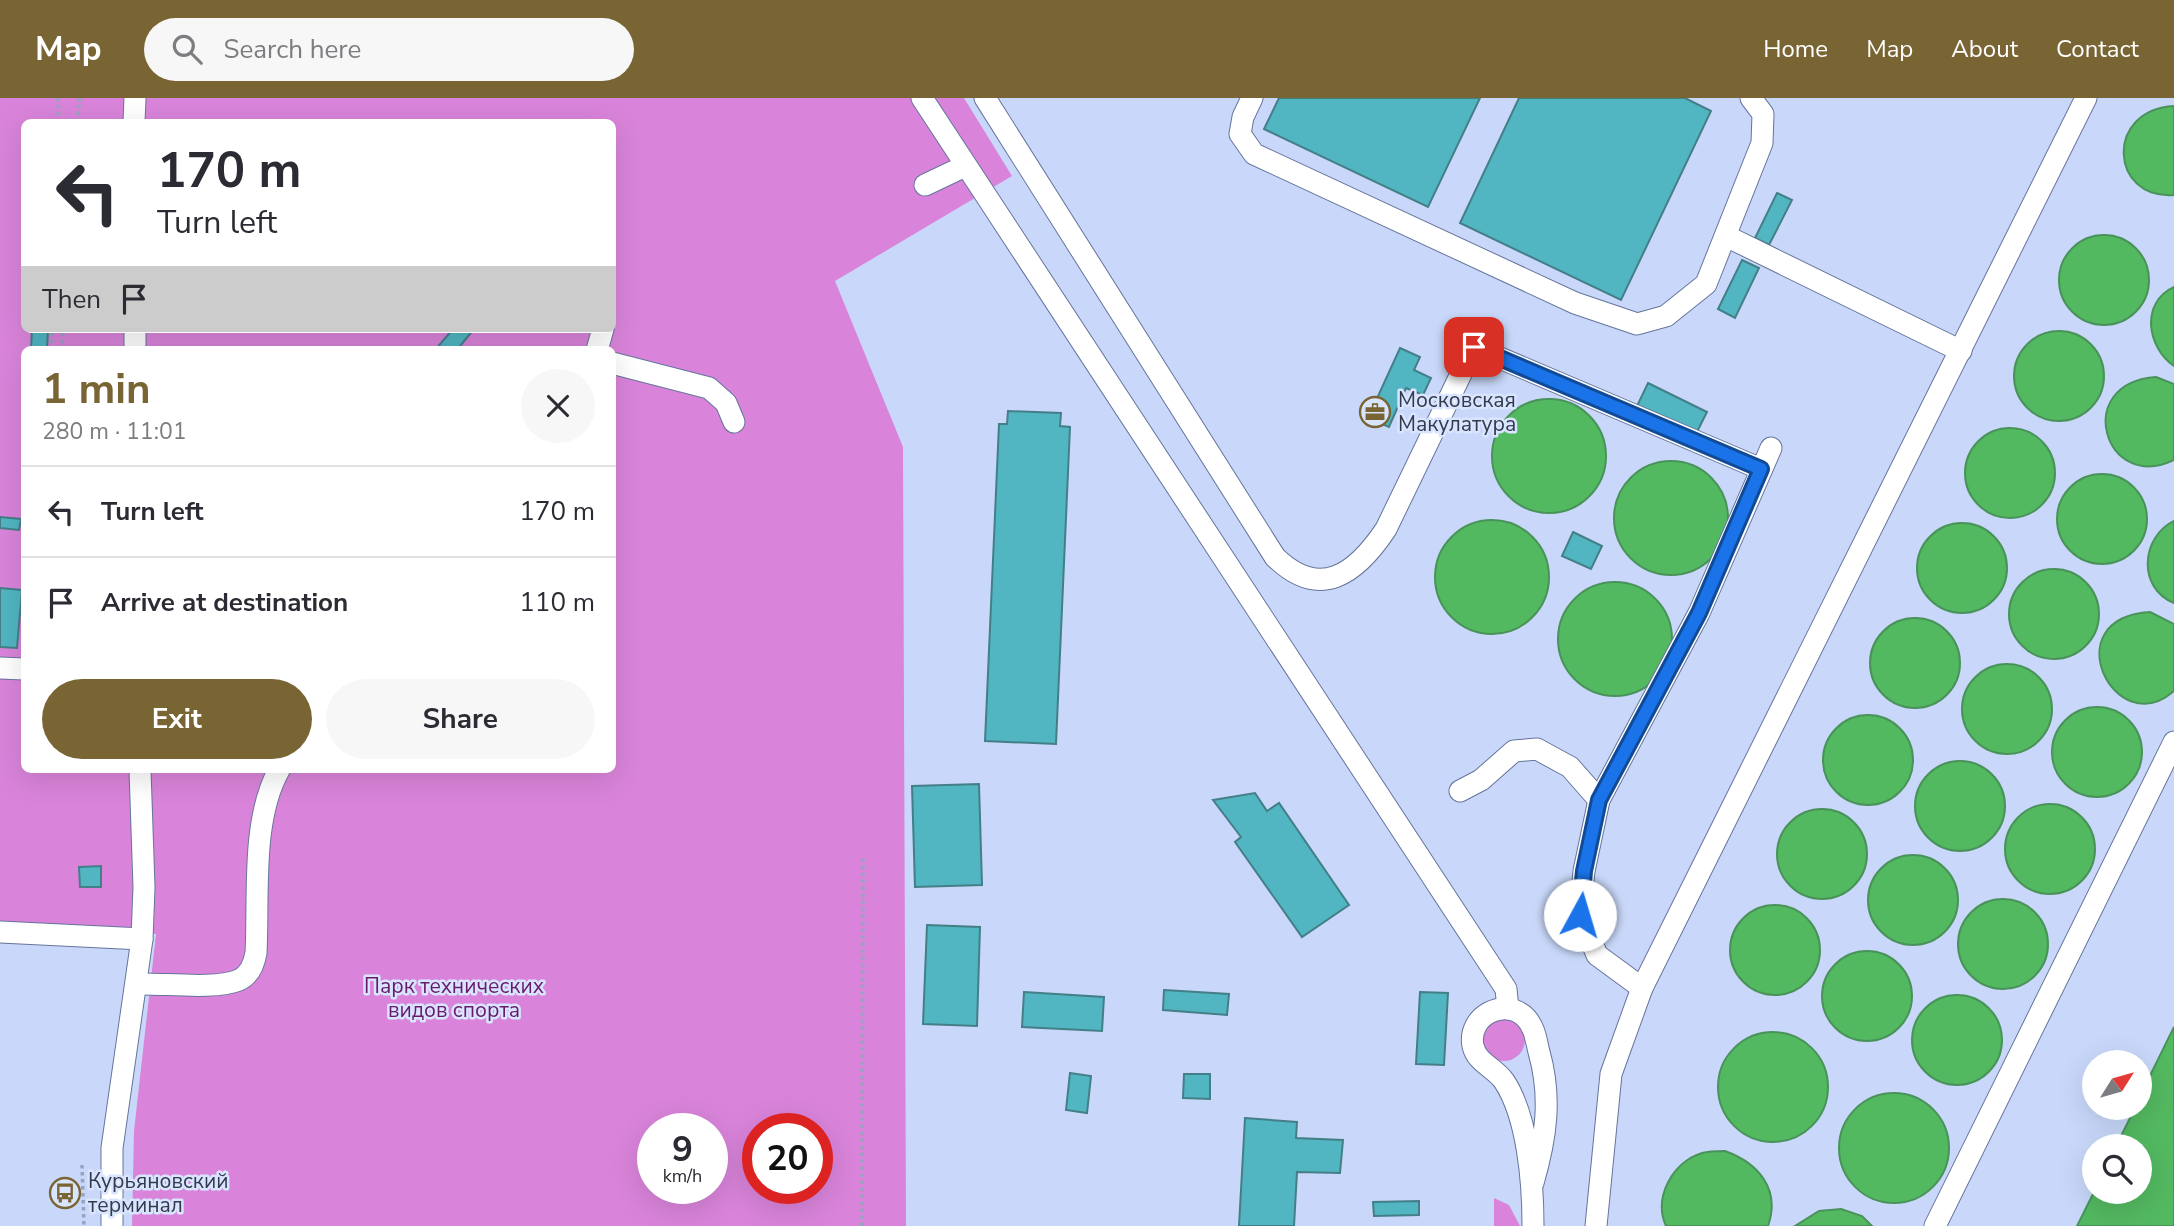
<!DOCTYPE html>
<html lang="en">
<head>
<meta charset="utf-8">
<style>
  body { margin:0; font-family:"Nunito Sans",sans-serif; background:#f7f7f7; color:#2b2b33; height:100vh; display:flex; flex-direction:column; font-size:26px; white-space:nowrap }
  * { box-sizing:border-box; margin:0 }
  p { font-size:23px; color:#7c7c81 }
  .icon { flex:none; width:38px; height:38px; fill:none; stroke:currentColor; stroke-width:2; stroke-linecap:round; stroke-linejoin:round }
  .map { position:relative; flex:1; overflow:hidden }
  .drawer { position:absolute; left:21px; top:248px; width:595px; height:427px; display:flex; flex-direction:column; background:#fff; border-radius:10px; box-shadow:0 7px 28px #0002 }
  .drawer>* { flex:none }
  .banner { position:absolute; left:21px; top:21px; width:595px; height:214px; border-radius:10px; box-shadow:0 7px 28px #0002; background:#fff; color:#2b2b33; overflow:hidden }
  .needle { width:46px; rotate:53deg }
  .controls { position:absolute; left:2082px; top:952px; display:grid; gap:14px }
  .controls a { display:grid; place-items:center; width:70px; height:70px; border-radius:50%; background:#fff; box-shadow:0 7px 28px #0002; font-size:35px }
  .speed { position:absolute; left:637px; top:1015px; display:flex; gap:14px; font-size:35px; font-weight:700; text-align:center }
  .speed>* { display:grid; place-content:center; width:91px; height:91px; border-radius:50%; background:#fff; box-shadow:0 7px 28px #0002; line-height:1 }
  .speed small { font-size:18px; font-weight:400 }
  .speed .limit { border:10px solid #d22; background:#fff; color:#111 }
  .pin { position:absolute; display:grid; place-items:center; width:60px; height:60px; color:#fff; margin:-30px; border-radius:14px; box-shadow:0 4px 10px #0006 }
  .me { position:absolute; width:77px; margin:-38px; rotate:6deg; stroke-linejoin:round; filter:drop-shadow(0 0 5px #0008) }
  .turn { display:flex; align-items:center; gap:24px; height:147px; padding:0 21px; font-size:32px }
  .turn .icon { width:91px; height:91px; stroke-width:2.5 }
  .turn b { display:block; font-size:49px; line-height:60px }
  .then { display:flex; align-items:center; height:66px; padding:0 21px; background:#0003; gap:14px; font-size:26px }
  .round { display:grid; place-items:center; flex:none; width:74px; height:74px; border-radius:37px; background:#f7f7f7 }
  .headline { display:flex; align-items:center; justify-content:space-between; height:119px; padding:0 21px }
  h1 { font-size:42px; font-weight:700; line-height:52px; color:#796433 }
  .cta { display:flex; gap:14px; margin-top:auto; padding:14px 21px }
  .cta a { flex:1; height:80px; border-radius:42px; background:#796433; color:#fff; font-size:28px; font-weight:700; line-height:80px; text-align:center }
  .cta a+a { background:#f7f7f7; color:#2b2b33 }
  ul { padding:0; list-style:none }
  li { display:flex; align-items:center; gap:21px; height:91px; padding:0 21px; border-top:2px solid #e1e1e2 }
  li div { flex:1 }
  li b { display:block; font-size:26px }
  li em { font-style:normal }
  header { display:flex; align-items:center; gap:42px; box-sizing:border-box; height:98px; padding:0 35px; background:#796433; color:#fff }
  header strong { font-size:33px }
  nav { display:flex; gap:38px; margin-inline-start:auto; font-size:24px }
  .search { width:490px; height:63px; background:#f7f7f7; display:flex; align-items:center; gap:18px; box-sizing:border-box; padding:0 24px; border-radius:38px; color:#7c7c81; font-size:26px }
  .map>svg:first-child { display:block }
  .green { fill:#d984da; fill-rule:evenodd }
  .water { fill:#53b961; stroke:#49935a; stroke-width:2 }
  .building { fill:#51b5c2; stroke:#447f87; stroke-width:2 }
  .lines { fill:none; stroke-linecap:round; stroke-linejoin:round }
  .minor-casing { stroke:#65759b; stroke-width:23 }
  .path { stroke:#97a4c0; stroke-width:3.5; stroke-dasharray:3.5 3.5; stroke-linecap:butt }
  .minor { stroke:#fff; stroke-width:21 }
  .route-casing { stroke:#114b97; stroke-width:18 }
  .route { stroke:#1a73e8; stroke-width:12 }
  .labels { text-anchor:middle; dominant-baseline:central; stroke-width:5; stroke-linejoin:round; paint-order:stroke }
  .poi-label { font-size:21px; fill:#323a4b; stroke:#d9e5ff; text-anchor:start }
  .park-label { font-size:21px; fill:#69196c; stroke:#d9e5ff }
</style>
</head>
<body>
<header>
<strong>Map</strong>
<div class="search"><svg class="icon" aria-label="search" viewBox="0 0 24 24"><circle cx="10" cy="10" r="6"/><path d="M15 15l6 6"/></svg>Search here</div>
<nav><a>Home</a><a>Map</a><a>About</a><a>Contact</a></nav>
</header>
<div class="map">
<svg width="2174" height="1128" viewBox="0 0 2174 1128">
  <rect width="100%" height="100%" fill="#c9d8fa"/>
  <!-- green -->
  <g class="green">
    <path d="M0 0H964L1012 78 835 183 903 349 906 1128H132L134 1033 156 836 0 824ZM24 24H612V231H24ZM24 252H612V672H24ZM653 1031H712V1090H653ZM758 1031H817V1090H758Z"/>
    <circle cx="1504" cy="942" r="21"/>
    <polygon points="1494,1100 1509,1107 1520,1128 1494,1128"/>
  </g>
  <!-- water -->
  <g class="water">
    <path d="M2174 8V97C2110 102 2104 12 2174 8Z"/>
    <circle cx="2104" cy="182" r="45"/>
    <path d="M2174 189V268C2147 249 2140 205 2174 189Z"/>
    <circle cx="2059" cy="278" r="45"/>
    <path d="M2156 279 2174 286V362C2105 396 2071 285 2156 279Z"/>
    <circle cx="1549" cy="358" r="57"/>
    <circle cx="2010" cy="375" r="45"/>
    <circle cx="1671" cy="420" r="57"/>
    <circle cx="2102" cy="421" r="45"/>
    <circle cx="1492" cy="479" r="57"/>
    <path d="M2174 423V505C2137 490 2141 439 2174 423Z"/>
    <circle cx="1962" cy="470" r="45"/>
    <circle cx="2054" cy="516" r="45"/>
    <circle cx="1615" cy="541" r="57"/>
    <path d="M2150 514 2174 526V593C2115 645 2053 520 2150 514Z"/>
    <circle cx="1915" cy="565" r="45"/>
    <circle cx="2007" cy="611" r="45"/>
    <circle cx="2097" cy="654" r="45"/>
    <circle cx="1868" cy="662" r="45"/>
    <circle cx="1960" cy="708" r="45"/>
    <circle cx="2050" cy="751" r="45"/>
    <circle cx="1822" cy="756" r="45"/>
    <circle cx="1913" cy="802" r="45"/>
    <circle cx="2003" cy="846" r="45"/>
    <circle cx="1775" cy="852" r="45"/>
    <circle cx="1867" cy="898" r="45"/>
    <circle cx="1957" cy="942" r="45"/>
    <polygon points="2174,929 2174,1128 2077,1128 2095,1092 2140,1094 2140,1048 2116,1048 2135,1010 2140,1010 2140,998"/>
    <circle cx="1773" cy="989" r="55"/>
    <circle cx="1894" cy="1050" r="55"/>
    <path d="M1725 1053C1758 1065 1781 1091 1768 1128H1666C1653 1099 1673 1064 1702 1055 1709 1053 1718 1053 1725 1053Z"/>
    <polygon points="1841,1111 1862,1118 1872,1128 1795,1128 1819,1113"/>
  </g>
  <!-- building -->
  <g class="building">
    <polygon points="1279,0 1480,0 1428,109 1264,31"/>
    <polygon points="1519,0 1685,0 1711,13 1621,202 1460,125"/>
    <polygon points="1777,95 1792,102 1769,147 1755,140"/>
    <polygon points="1742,162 1759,170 1735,220 1718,211"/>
    <polygon points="32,231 48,231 47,252 31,252"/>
    <polygon points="453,231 474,231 457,252 435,252"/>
    <polygon points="1400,250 1420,259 1414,272 1431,280 1423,297 1406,290 1389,329 1368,320"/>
    <polygon points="1648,285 1707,314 1695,338 1637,308"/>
    <polygon points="1008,313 1061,315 1060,328 1070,329 1056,646 985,643 999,326 1007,326"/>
    <polygon points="0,419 21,421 19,432 0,430"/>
    <polygon points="1573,434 1602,448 1591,471 1562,458"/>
    <polygon points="0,490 22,492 17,550 0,549"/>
    <polygon points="979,686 982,787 915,789 912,688"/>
    <polygon points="1255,695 1267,713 1279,705 1349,807 1302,839 1235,744 1241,739 1213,702"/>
    <polygon points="101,768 101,789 80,789 79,769"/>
    <polygon points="927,827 980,829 977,928 923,926"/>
    <polygon points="1164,892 1229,896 1227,917 1163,912"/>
    <polygon points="1024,894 1104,899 1102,933 1022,929"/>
    <polygon points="1420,894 1448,895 1444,967 1416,966"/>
    <polygon points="1070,975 1091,978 1087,1015 1066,1012"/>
    <polygon points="1184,976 1210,976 1210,1001 1183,1000"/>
    <polygon points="1245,1020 1297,1024 1296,1040 1343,1042 1340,1075 1297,1074 1294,1128 1239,1128"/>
    <polygon points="1419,1103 1419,1117 1374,1118 1373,1104"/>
  </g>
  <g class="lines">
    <!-- minor casing -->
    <g class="minor-casing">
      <g id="minor">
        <polyline points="922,0 1506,891 1508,911"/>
        <path d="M985 0 1275 459C1320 503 1356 476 1386 431L1474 249 1761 371"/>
        <polyline points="1252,0 1243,19 1240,36 1254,56 1575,205 1637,226 1666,218 1706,186 1762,45 1763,16 1751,0"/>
        <polyline points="134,24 135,0"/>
        <polyline points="925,87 965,68"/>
        <polyline points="1726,138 1961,253"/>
        <polyline points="135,231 135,252"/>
        <polyline points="597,252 603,231"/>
        <polyline points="612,265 709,290 726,305 734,324"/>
        <polyline points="0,570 24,571"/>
        <polyline points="140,672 144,789 142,841"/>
        <polyline points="1460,693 1481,682 1514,653 1537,651 1570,669 1599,702"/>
        <polyline points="0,834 142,841 112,1050 112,1128"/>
        <path d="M137 886C164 885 215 892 239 882 250 877 254 866 256 855 259 798 251 722 279 672"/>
        <polyline points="1642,890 1597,857 1580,816 1584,773 1599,702 1699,515 1771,350"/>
        <path d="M1533 1085C1546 1040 1552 1000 1539 954 1536 942 1535 930 1526 920 1505 898 1467 918 1473 948 1477 965 1494 969 1504 983 1528 1019 1533 1085 1533 1128"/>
        <polyline points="1596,1128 1611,976 1642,890 2086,0"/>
        <polyline points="1935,1128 2174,644"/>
      </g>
    </g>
    <!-- path -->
    <g class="path">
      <polyline points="58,0 59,24"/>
      <polyline points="77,24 80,0"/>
      <polyline points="51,252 52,231"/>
      <polyline points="62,252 63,231"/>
      <polyline points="82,1067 84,1128"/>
      <polyline points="862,1128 863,761"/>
    </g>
    <!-- minor -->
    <use href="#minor" class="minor"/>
  </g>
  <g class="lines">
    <!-- route casing -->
    <g class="route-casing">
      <polyline id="route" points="1474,249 1761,371 1699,515 1599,702 1584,773 1580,817"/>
    </g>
    <!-- route -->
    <use href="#route" class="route"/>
  </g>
  <!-- icons -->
  <defs>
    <g id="office-ring" transform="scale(1.575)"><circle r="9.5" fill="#d9e5ff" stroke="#796433" stroke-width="1.5"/><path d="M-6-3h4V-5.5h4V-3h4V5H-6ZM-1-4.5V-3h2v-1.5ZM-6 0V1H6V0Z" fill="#796433"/></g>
    <g id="bus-ring" transform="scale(1.575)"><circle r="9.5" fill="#d9e5ff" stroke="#796433" stroke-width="1.5"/><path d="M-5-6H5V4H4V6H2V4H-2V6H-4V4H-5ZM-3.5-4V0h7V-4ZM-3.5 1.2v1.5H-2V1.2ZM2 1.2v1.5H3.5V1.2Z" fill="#796433"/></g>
  </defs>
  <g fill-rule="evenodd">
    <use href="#office-ring" x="1375" y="314"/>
    <use href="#bus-ring" x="65" y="1095"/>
  </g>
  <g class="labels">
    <!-- poi labels -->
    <g class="poi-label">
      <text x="1398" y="302">Московская<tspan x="1398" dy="24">Макулатура</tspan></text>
      <text x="88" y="1083">Курьяновский<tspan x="88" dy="24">терминал</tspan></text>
    </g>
    <!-- park labels -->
    <g class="park-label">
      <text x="454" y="888">Парк технических<tspan x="454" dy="24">видов спорта</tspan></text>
    </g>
  </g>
</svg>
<div class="controls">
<a><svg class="needle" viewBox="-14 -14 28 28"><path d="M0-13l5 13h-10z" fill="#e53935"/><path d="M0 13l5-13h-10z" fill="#7c7c81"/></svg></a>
<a><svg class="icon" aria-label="search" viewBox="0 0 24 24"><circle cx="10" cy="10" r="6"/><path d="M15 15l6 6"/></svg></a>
</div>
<div class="speed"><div>9<small>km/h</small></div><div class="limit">20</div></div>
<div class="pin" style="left:1474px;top:249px;background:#d93025"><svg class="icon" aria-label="arrive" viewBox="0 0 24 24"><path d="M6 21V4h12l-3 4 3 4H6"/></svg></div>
<svg class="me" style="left:1580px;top:817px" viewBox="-20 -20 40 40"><circle r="19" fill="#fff"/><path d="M0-13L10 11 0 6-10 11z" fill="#1a73e8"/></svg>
<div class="banner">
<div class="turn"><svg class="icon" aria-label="left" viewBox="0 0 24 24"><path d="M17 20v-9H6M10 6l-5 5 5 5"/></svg><div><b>170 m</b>Turn left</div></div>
<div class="then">Then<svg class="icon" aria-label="arrive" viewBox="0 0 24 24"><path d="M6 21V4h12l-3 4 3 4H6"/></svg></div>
</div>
<section class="drawer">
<div class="headline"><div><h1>1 min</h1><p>280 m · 11:01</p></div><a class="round"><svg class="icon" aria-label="close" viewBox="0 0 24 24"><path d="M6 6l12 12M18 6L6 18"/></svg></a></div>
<ul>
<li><svg class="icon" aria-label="left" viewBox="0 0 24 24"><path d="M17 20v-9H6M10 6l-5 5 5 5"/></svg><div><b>Turn left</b></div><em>170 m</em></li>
<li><svg class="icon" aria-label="arrive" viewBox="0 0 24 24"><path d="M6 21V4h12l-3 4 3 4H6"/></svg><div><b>Arrive at destination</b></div><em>110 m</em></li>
</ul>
<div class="cta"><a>Exit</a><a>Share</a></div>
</section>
</div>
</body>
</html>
